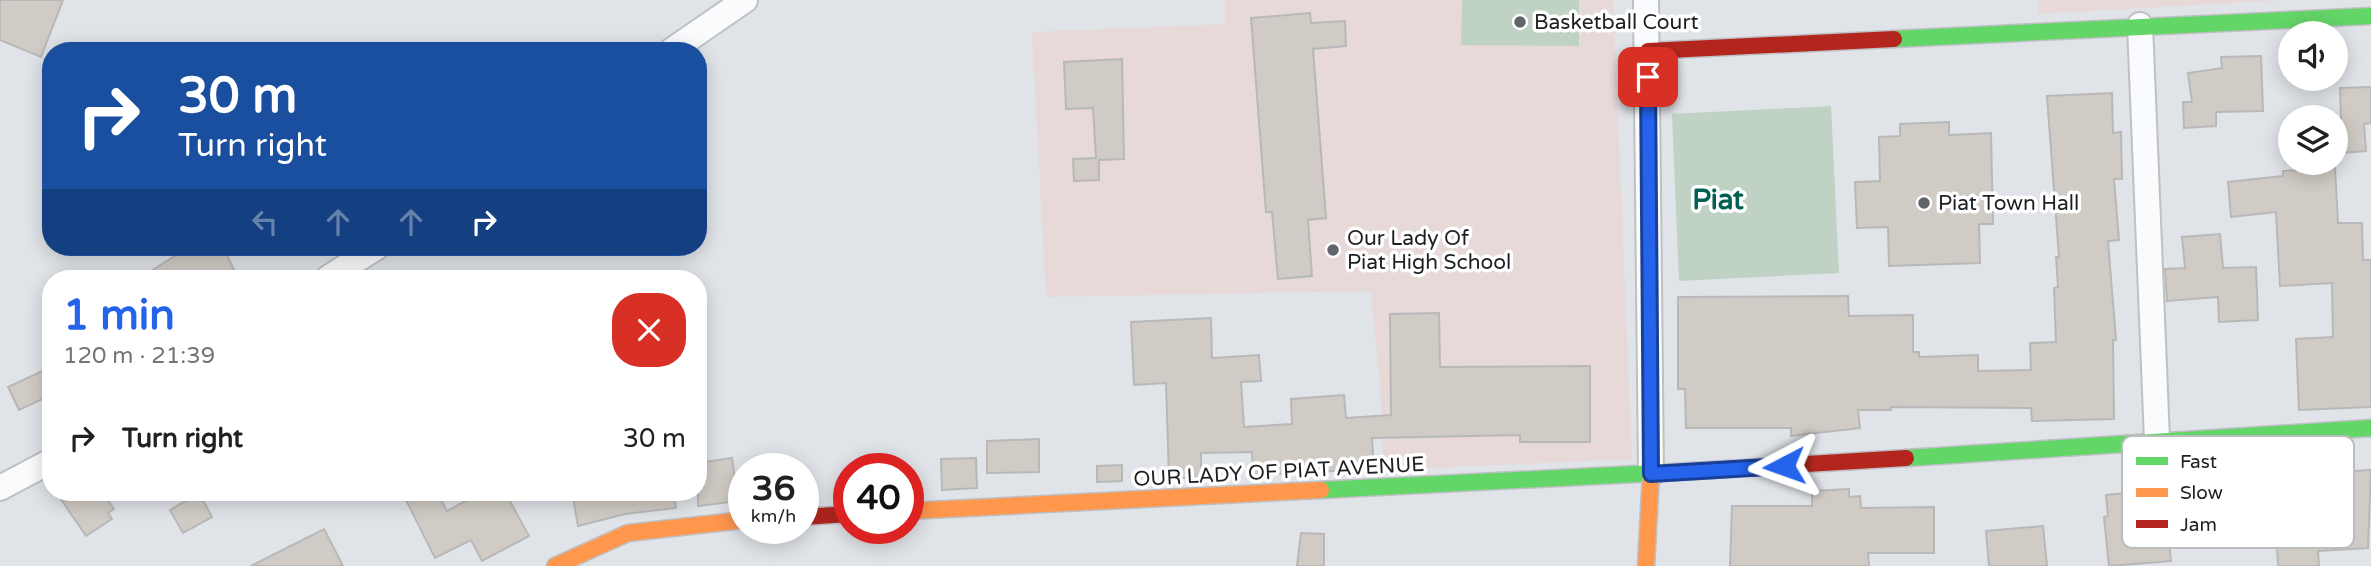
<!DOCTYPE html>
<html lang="en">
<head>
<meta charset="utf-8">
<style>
  body { margin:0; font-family:"Varela Round",sans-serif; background:#f6f6f6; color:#202124; height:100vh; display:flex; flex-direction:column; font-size:26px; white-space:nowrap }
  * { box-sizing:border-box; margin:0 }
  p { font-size:23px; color:#757577 }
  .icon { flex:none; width:38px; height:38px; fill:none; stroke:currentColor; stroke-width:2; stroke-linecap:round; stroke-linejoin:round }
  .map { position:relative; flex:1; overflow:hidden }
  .side { position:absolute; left:42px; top:270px; width:665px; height:231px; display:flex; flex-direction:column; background:#fff; border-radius:28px; box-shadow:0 4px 18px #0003 }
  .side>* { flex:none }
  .top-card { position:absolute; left:42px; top:42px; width:665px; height:214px; border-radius:28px; box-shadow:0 4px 18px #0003; background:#1a4fa0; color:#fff; overflow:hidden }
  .tools { position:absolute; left:2278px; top:21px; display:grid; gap:14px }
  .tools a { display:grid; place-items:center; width:70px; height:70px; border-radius:50%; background:#fff; box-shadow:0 4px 18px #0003; font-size:35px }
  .speed { position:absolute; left:728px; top:453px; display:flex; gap:14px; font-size:35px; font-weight:700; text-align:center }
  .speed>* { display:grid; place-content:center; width:91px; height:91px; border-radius:50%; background:#fff; box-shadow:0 4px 18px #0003; line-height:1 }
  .speed small { font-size:18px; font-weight:400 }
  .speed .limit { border:10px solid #d22; background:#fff; color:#111 }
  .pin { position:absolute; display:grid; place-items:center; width:60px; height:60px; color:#fff; margin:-30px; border-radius:14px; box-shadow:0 4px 10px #0006 }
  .me { position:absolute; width:77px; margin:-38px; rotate:266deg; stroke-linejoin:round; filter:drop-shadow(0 0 5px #0008) }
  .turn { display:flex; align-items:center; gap:24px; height:147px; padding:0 21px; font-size:32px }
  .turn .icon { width:91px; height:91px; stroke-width:2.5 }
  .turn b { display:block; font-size:49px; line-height:60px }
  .lanes { display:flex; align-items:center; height:66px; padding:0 21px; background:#0003; justify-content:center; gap:35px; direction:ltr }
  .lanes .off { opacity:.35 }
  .round { display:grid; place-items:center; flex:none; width:74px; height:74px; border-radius:28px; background:#f6f6f6 }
  .head { display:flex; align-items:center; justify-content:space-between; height:119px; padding:0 21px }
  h1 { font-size:42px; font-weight:700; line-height:52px; color:#2563eb }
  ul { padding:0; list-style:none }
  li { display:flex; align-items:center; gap:21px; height:98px; padding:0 21px }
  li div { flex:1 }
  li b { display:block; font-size:26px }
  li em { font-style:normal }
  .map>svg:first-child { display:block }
  .education { fill:#e6d9d8 }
  .green { fill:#c0d2c4 }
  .building { fill:#d1cbc5; stroke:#b8b8b9; stroke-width:2 }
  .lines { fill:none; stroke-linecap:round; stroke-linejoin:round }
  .street-casing { stroke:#bec0c4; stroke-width:28 }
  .fast-casing { stroke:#bec0c4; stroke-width:19 }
  .slow-casing { stroke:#bec0c4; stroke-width:19 }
  .jam-casing { stroke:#bec0c4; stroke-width:19 }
  .street { stroke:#fafbfc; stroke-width:24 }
  .fast { stroke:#63d668; stroke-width:16 }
  .slow { stroke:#ff974d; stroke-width:16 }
  .jam { stroke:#b3261e; stroke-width:16 }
  .route-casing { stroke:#184099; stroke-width:18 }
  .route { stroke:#2563eb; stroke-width:12 }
  .poi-dot { fill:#616468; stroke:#fff; stroke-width:2.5 }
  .labels { text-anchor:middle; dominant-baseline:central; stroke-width:7; stroke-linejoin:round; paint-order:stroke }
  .poi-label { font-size:21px; fill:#1d1f23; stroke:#fff; text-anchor:start }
  .street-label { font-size:21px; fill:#1d1f23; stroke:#fff }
  .district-label { font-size:28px; font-weight:bold; fill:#026053; stroke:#fff }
  .key { fill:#fff; stroke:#bbbcbd; stroke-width:2 }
  .key-label { font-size:19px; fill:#1d1f23 }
</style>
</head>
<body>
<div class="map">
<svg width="2371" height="566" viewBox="0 0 2371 566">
  <rect width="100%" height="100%" fill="#e0e3e8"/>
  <!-- education -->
  <g class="education">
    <polygon points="1226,0 1613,0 1632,459 1384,470 1380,384 1371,291 1046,297 1032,32 1226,24"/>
    <polygon points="2039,0 2284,0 2039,14"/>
  </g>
  <!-- green -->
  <g class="green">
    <polygon points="1462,0 1579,0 1579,46 1461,45"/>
    <polygon points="1831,106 1839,273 1679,281 1672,114"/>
  </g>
  <!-- building -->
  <g class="building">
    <polygon points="0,0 63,0 41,57 0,40"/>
    <polygon points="1310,13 1311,23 1345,21 1346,46 1313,49 1326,218 1308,220 1312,276 1278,279 1272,212 1266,212 1251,18"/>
    <polygon points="2261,56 2263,111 2216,112 2216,126 2184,128 2183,102 2192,102 2188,73 2222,68 2221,57"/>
    <polygon points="1122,59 1124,159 1099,160 1099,180 1074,181 1073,159 1096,158 1093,108 1066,109 1064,62"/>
    <polygon points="2371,87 2371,123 2364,124 2366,151 2342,153 2340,88"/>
    <polygon points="2112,93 2113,133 2121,132 2122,179 2114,179 2119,240 2108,241 2116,340 2113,340 2114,419 2032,421 2031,408 1891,407 1891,410 1858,410 1860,428 1791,436 1791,428 1686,428 1685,389 1678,389 1678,297 1848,296 1849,316 1913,315 1913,352 1919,352 1919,357 1978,355 1978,371 2031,370 2030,343 2056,342 2054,288 2058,287 2056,257 2059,257 2047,96"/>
    <polygon points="1949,122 1949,135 1991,133 1993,224 1979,224 1980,263 1889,266 1888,227 1857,228 1855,182 1880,181 1879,137 1900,136 1900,124"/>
    <polygon points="2335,168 2338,223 2362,223 2363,260 2371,260 2371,407 2299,410 2296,339 2333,337 2332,283 2280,286 2276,212 2231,217 2228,182 2283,176 2283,171"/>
    <polygon points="2220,234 2223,268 2256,267 2258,320 2219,322 2218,297 2167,301 2165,269 2185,268 2182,237"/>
    <polygon points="189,247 223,247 238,278 140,278"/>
    <polygon points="1439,313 1440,367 1590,366 1590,442 1520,442 1520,435 1372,438 1374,469 1253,475 1252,452 1201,453 1201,477 1169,479 1166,383 1134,385 1131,322 1211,318 1212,358 1259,355 1261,381 1241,382 1244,427 1292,424 1291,399 1344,395 1346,418 1391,415 1390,314"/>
    <polygon points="51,367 51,395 19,410 8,387"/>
    <polygon points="1039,439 1039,472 987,473 987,441"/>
    <polygon points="732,458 738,501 698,506 698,463"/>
    <polygon points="976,458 977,488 942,490 941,459"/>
    <polygon points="1122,465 1122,481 1097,482 1097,466"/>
    <polygon points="2371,470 2368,548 2318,551 2319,566 2278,566 2276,525 2323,522 2321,473"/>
    <polygon points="1849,489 1849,497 1860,496 1861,508 1934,507 1934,553 1868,553 1869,566 1730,566 1732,506 1812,506 1812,491"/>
    <polygon points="2149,491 2150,504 2159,503 2159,514 2166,514 2171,561 2109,566 2104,517 2108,516 2106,495"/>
    <polygon points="56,492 102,492 114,509 108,513 112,519 86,536"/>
    <polygon points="402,492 437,492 447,511 482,492 505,492 529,536 482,561 471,540 435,558"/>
    <polygon points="572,492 673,492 676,508 625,514 578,526"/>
    <polygon points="199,493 212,517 183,533 170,510"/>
    <polygon points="2043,526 2047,566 1989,566 1986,531"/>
    <polygon points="324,529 343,566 251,566"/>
    <polygon points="1301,533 1324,534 1324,566 1297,566"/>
  </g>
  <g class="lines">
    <!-- street casing -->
    <g class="street-casing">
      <g id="street">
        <polyline points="1646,0 1651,474"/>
        <polyline points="2140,25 2157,440"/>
        <polyline points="671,51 745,0"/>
        <polyline points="328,278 377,247"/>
        <polyline points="0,488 51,461"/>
      </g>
    </g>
    <!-- fast casing -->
    <g class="fast-casing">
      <g id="fast">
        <polyline points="1894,39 2371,16"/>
        <polyline points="1906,458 2371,428"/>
        <polyline points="1321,490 1694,471"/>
      </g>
    </g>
    <!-- slow casing -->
    <g class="slow-casing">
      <g id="slow">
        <polyline points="908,511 1321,490"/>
        <polyline points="555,566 628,533 744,520"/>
        <polyline points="1646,566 1651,474"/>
      </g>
    </g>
    <!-- jam casing -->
    <g class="jam-casing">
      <g id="jam">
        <polyline points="1648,51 1894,39"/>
        <polyline points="1694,471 1906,458"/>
        <polyline points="803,517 849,514"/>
      </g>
    </g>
    <!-- street -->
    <use href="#street" class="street"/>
    <!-- fast -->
    <use href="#fast" class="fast"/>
    <!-- slow -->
    <use href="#slow" class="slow"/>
    <!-- jam -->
    <use href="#jam" class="jam"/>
  </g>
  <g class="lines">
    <!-- route casing -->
    <g class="route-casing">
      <polyline id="route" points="1648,77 1651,474 1784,466"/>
    </g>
    <!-- route -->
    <use href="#route" class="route"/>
  </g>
  <!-- markers -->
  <g class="poi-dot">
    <circle cx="1520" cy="22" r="7"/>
    <circle cx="1924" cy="203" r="7"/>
    <circle cx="1333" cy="250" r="7"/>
  </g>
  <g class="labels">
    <!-- poi labels -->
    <g class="poi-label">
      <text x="1534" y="22">Basketball Court</text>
      <text x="1938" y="203">Piat Town Hall</text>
      <text x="1347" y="238">Our Lady Of<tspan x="1347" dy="24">Piat High School</tspan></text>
    </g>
    <!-- street labels -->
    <g class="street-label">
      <text transform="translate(1279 472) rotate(-3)">OUR LADY OF PIAT AVENUE</text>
    </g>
    <!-- district labels -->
    <g class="district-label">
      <text x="1718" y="200">Piat</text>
    </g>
  </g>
  <!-- legend -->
  <rect x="2122" y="436" width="232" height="112" rx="10" class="key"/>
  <rect x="2136" y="457" width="32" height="8" fill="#63d668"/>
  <rect x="2136" y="488" width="32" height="9" fill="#ff974d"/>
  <rect x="2136" y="520" width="32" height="8" fill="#b3261e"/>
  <g class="key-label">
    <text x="2180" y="468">Fast</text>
    <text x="2180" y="499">Slow</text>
    <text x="2180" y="531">Jam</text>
  </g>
</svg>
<div class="tools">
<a><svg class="icon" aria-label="sound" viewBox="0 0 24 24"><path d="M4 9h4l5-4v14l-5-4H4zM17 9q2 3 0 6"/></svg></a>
<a><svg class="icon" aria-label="layers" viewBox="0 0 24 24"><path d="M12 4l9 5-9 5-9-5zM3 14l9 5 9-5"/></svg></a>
</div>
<div class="speed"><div>36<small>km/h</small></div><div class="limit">40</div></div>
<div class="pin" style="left:1648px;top:77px;background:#d93025"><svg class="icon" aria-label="arrive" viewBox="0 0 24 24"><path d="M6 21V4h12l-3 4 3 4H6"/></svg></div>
<svg class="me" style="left:1784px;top:466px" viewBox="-20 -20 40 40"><path d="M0-17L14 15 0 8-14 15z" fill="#2563eb" stroke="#fff" stroke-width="4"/></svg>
<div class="top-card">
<div class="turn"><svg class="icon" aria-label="right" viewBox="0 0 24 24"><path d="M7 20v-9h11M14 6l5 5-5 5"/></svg><div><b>30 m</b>Turn right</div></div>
<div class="lanes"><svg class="icon off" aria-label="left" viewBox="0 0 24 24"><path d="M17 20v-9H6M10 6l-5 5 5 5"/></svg><svg class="icon off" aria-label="ahead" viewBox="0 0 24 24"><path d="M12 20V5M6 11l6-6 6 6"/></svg><svg class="icon off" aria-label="ahead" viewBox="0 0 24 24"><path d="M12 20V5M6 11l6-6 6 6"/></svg><svg class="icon" aria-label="right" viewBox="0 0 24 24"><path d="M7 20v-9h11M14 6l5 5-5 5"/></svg></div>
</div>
<section class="side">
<div class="head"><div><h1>1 min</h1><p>120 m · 21:39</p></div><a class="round" style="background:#d93025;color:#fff"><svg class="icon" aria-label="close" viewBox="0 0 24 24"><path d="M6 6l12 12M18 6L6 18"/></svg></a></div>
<ul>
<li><svg class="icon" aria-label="right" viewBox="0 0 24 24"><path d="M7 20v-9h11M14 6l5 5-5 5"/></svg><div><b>Turn right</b></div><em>30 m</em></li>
</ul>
</section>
</div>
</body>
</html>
